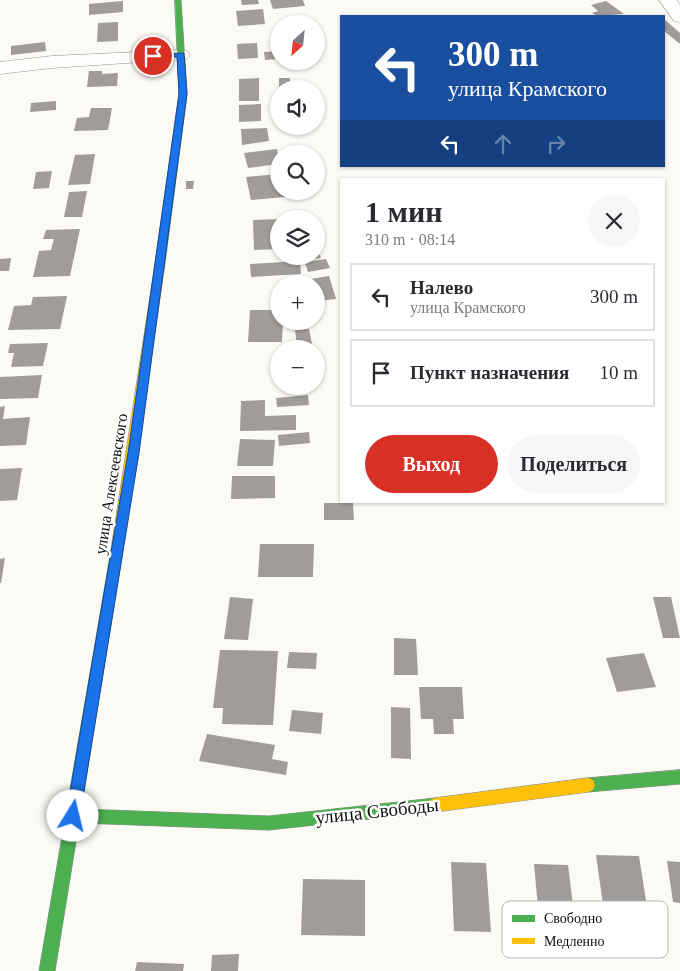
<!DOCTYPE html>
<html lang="ru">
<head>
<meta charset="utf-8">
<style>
  body { margin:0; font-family:"Times New Roman",serif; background:#f7f7f7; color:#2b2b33; height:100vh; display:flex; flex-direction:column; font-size:19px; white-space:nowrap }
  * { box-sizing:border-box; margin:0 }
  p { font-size:16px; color:#7c7c81 }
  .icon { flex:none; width:28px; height:28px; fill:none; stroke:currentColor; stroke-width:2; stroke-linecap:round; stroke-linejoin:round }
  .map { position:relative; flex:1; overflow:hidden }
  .drawer { position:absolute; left:340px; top:178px; width:325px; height:325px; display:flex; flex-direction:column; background:#fff; border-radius:0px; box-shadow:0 1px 4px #0004 }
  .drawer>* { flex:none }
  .banner { position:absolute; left:340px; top:15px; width:325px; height:152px; border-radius:0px; box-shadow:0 1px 4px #0004; background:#1a4fa0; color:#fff; overflow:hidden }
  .needle { width:32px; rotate:207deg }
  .fabs { position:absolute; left:270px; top:15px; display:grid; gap:10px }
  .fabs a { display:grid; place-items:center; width:55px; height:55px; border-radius:50%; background:#fff; box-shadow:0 1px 4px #0004; font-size:25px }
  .pin { position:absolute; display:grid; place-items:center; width:42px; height:42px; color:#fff; margin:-21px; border:2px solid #fff; border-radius:50%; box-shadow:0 1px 5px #0007 }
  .me { position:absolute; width:55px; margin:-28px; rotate:9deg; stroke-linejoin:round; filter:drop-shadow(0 0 4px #0008) }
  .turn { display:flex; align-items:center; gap:18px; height:105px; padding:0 25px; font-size:22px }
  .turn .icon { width:65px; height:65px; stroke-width:2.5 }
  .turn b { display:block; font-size:35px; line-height:42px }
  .lanes { display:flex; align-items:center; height:48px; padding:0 25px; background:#0003; justify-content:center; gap:25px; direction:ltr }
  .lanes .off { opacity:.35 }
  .round { display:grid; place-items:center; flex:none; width:52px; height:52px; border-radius:26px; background:#f7f7f7 }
  .overview { display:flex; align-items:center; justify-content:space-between; height:85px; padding:0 25px }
  h1 { font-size:30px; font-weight:700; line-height:38px }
  .primary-button { display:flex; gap:10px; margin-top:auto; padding:10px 25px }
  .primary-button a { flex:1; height:58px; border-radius:30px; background:#d93025; color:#fff; font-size:20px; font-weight:700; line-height:58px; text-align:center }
  .primary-button a+a { background:#f7f7f7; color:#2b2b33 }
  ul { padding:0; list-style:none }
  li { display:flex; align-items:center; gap:15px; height:68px; margin:0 10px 8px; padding:0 15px; border:2px solid #e1e1e2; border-radius:0px }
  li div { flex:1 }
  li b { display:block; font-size:19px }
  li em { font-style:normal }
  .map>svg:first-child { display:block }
  .building { fill:#9f9c99 }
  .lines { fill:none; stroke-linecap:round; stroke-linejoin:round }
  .street-casing { stroke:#969592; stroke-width:1 }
  .fast-casing { stroke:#8c8b89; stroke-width:1 }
  .slow-casing { stroke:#8c8b89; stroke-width:1 }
  .street { fill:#fffefd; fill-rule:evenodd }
  .fast { fill:#4caf50; fill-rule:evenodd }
  .slow { fill:#ffc107; fill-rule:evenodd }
  .route { fill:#1a73e8; stroke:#114b97 }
  .labels { text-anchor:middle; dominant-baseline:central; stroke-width:5; stroke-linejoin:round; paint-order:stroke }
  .street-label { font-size:16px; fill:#0f0f0f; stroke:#fff }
  .near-street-label { font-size:19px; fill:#0f0f0f; stroke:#fff }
  .key { fill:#fff; stroke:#b7b7b7; stroke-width:1 }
  .key-label { font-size:14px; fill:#0f0f0f }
</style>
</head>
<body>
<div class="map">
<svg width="680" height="971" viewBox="0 0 680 971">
  <rect width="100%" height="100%" fill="#fcfaf4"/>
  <!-- building -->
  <g class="building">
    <polygon points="241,0 258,0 259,4 242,5"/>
    <polygon points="270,0 303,0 305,6 273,9"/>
    <polygon points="123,1 123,12 89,15 89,4"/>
    <polygon points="606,1 624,14 597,16 592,13 598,11 591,5"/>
    <polygon points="263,9 265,24 238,26 236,11"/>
    <polygon points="664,19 680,33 680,44 664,31"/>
    <polygon points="118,22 118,41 97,42 98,23"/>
    <polygon points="45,42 46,51 11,55 11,46"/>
    <polygon points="257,43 258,58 238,59 237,44"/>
    <polygon points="279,51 279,59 265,60 264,52"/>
    <polygon points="89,71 102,71 102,74 118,73 117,86 87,87"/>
    <polygon points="259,78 259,101 239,101 239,79"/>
    <rect x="279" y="78" width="11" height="11"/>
    <polygon points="56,101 56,110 30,112 31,103"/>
    <polygon points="261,104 261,121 239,122 239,105"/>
    <polygon points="91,108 112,108 108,130 74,131 77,118 89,117"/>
    <polygon points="267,128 269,141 242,145 241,129"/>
    <polygon points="277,149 279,164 248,168 244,153"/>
    <polygon points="95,154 90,184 68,185 75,155"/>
    <polygon points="52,171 49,188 33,189 36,172"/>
    <polygon points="279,174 279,191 284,191 285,197 251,200 246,177"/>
    <polygon points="186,181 194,181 193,189 186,189"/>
    <polygon points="87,191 82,217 64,217 69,192"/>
    <polygon points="279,219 279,249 254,250 253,220"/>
    <polygon points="80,229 70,276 33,277 39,251 51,250 54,239 43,239 46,230"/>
    <polygon points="316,248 321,258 303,261 301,256 316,256"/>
    <polygon points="11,258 9,271 0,271 0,259"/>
    <polygon points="326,259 330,268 308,272 305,262"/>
    <polygon points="300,261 301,274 251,277 250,264"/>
    <polygon points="329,276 336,299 316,301 316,284 280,284"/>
    <polygon points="67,296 60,329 8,330 14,306 31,305 33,297"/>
    <polygon points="250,310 275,310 274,316 279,316 279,321 283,321 282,342 248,342"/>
    <polygon points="309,329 312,344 297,346 295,330"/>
    <polygon points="48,343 43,366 11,367 14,353 8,353 10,344"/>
    <polygon points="42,375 38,398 0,399 0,377"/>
    <polygon points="308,395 309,405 277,407 276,398"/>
    <polygon points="265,400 265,416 296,415 296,430 240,431 241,401"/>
    <polygon points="5,406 3,419 30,417 26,445 0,446 0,407"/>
    <polygon points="309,432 310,443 279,446 278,435"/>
    <polygon points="240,439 275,440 273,466 237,466"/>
    <polygon points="22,468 17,500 0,501 0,469"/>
    <polygon points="232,476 275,476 275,498 231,499"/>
    <polygon points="324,503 353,503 354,520 324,520"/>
    <polygon points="260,544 314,544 313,577 258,577"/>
    <polygon points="5,558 1,583 0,583 0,559"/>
    <polygon points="230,597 253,599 248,640 224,639"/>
    <polygon points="653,597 671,597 680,638 663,638"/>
    <polygon points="394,638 416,639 418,675 394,675"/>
    <polygon points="220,650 278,651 273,725 222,724 223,708 213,708"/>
    <polygon points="289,652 317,653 316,669 287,668"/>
    <polygon points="644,653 656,687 617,692 606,658"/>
    <polygon points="419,687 462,687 464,719 453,719 454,734 434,734 433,719 421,719"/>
    <polygon points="391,707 410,708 411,759 391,758"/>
    <polygon points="292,710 323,713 321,734 289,731"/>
    <polygon points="207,734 275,745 272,759 288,762 286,775 199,761"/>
    <polygon points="596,855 639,856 648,913 604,912"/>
    <polygon points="667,861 680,862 680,903 673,902"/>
    <polygon points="451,862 486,863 491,932 454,931"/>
    <polygon points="534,864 568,865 576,930 540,929"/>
    <polygon points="303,879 365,880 365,936 301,935"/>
    <polygon points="239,954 238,971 211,971 212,955"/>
    <polygon points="137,962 184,964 183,971 135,971"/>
  </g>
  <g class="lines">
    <!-- street casing -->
    <g class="street-casing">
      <g id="street">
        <polygon points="659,0 677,0 680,5 680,22 674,21"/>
        <polygon points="181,50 187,51 190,55 187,59 52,68 0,74 0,62 52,56"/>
      </g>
    </g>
    <!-- fast casing -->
    <g class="fast-casing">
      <g id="fast">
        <polygon points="175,0 181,0 187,94 164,271 159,274 154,271 179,94"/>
        <polygon points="116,551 120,552 122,556 81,809 269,816 435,798 440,800 442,805 440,810 435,812 269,830 79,823 55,971 39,971 110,556 112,552"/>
        <polygon points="680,770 680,784 588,792 583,790 581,785 583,780 588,778"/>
      </g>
    </g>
    <!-- slow casing -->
    <g class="slow-casing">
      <g id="slow">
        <polygon points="159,268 164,271 122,556 120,560 116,561 112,560 110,556 154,271"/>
        <polygon points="588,778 593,780 595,785 593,790 588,792 435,812 430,810 428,805 430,800 435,798"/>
      </g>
    </g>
    <!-- street -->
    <use href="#street" class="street"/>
    <!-- fast -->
    <use href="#fast" class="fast"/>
    <!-- slow -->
    <use href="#slow" class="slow"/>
  </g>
  <!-- route -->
  <polygon class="route" points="184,53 187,94 139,453 80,816 78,821 73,824 68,821 66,816 128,453 179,94 177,57 153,58 149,56 153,54"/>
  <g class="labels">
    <!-- street labels -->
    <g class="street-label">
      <text transform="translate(111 484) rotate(-81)">улица Алексеевского</text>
    </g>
    <!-- near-street labels -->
    <g class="near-street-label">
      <text transform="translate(377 811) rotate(-6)">улица Свободы</text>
    </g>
  </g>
  <!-- legend -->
  <rect x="502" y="901" width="166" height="57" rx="8" class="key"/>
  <rect x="512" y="915" width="23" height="7" fill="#4caf50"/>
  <rect x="512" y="938" width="23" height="6" fill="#ffc107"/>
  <g class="key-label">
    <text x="544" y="923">Свободно</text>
    <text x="544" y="946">Медленно</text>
  </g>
</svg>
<div class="fabs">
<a><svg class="needle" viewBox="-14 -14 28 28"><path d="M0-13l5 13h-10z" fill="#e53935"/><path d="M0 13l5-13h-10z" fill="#7c7c81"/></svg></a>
<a><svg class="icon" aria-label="sound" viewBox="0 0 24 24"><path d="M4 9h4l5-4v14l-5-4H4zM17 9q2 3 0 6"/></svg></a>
<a><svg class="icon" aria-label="search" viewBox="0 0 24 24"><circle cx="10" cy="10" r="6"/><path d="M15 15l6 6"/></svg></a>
<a><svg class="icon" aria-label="layers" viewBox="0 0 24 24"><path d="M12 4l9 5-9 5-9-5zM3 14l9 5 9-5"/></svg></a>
<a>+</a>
<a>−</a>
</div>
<div class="pin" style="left:153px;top:56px;background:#d93025"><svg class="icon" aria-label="arrive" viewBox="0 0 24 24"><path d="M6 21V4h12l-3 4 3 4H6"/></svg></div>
<svg class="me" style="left:73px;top:816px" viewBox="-20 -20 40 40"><circle r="19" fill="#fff"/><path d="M0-13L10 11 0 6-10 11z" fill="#1a73e8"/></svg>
<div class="banner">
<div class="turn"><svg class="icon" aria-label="left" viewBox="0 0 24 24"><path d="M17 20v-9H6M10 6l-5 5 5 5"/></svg><div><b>300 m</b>улица Крамского</div></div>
<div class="lanes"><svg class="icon" aria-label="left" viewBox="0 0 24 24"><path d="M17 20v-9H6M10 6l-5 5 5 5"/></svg><svg class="icon off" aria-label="ahead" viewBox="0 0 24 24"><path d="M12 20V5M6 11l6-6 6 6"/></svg><svg class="icon off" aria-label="right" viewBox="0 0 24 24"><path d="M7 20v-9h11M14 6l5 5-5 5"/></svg></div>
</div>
<section class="drawer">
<div class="overview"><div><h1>1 мин</h1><p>310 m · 08:14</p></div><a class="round"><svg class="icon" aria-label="close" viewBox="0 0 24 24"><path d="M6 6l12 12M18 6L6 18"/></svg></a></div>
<ul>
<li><svg class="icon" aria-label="left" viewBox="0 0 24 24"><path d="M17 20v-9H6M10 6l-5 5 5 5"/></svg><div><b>Налево</b><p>улица Крамского</p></div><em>300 m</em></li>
<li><svg class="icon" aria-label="arrive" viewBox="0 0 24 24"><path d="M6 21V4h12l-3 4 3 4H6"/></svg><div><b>Пункт назначения</b></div><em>10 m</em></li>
</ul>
<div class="primary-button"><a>Выход</a><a>Поделиться</a></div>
</section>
</div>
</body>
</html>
